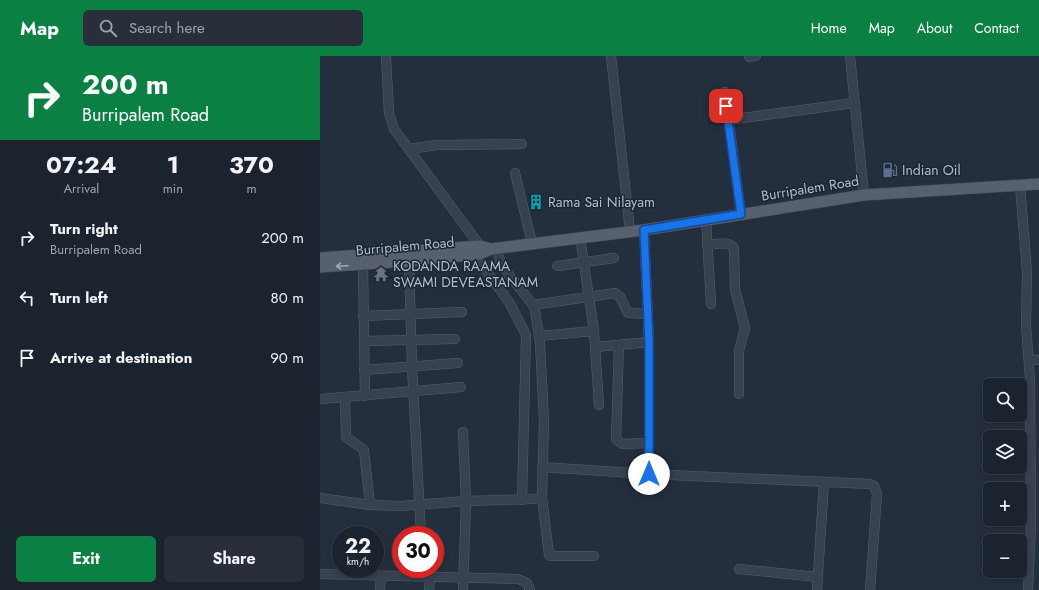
<!DOCTYPE html>
<html lang="en">
<head>
<meta charset="utf-8">
<style>
  body { margin:0; font-family:Jost,sans-serif; background:#282f3a; color:#f1f3f6; height:100vh; display:flex; flex-direction:column; font-size:15px; white-space:nowrap }
  * { box-sizing:border-box; margin:0 }
  p { font-size:13px; color:#a0a4aa }
  .icon { flex:none; width:22px; height:22px; fill:none; stroke:currentColor; stroke-width:2; stroke-linecap:round; stroke-linejoin:round }
  .map { position:relative; flex:1; overflow:hidden }
  .drawer { display:flex; flex-direction:column; background:#1b232e; width:320px }
  .drawer>* { flex:none }
  .hud { background:#0b8043; color:#fff; overflow:hidden }
  .controls { position:absolute; left:663px; top:322px; display:grid; gap:8px }
  .controls a { display:grid; place-items:center; width:44px; height:44px; border-radius:6px; background:#1b232e; box-shadow:0 2px 6px #0003,0 0 0 1px #39404a; font-size:20px }
  .speed { position:absolute; left:12px; top:470px; display:flex; gap:8px; font-size:20px; font-weight:700; text-align:center }
  .speed>* { display:grid; place-content:center; width:52px; height:52px; border-radius:50%; background:#1b232e; box-shadow:0 2px 6px #0003,0 0 0 1px #39404a; line-height:1 }
  .speed small { font-size:10px; font-weight:400 }
  .speed .limit { border:6px solid #d22; background:#fff; color:#111 }
  .pin { position:absolute; display:grid; place-items:center; width:34px; height:34px; color:#fff; margin:-17px; border-radius:8px; box-shadow:0 2px 6px #0006 }
  .me { position:absolute; width:44px; margin:-22px; rotate:0deg; stroke-linejoin:round; filter:drop-shadow(0 0 3px #0008) }
  .turn { display:flex; align-items:center; gap:14px; height:84px; padding:0 16px; font-size:18px }
  .turn .icon { width:52px; height:52px; stroke-width:2.5 }
  .turn b { display:block; font-size:28px; line-height:34px }
  .eta { display:flex; justify-content:space-evenly; align-items:center; height:68px; text-align:center }
  .eta b { font-size:24px; font-weight:700; line-height:28px }
  .button { display:flex; gap:8px; margin-top:auto; padding:8px 16px }
  .button a { flex:1; height:46px; border-radius:6px; background:#0b8043; color:#fff; font-size:16px; font-weight:700; line-height:46px; text-align:center }
  .button a+a { background:#282f3a; color:#f1f3f6 }
  ul { padding:0; list-style:none }
  li { display:flex; align-items:center; gap:12px; height:60px; padding:0 16px }
  li div { flex:1 }
  li b { display:block; font-size:15px }
  li em { font-style:normal }
  header { display:flex; align-items:center; gap:24px; box-sizing:border-box; height:56px; padding:0 20px; background:#0b8043; color:#fff }
  header strong { font-size:19px }
  nav { display:flex; gap:22px; margin-inline-start:auto; font-size:14px }
  .search { width:280px; height:36px; background:#282f3a; display:flex; align-items:center; gap:10px; box-sizing:border-box; padding:0 14px; border-radius:6px; color:#a0a4aa; font-size:15px }
  main { display:flex; flex:1; min-height:0 }
  .map>svg:first-child { display:block }
  .lines { fill:none; stroke-linecap:round; stroke-linejoin:round }
  .minor-casing { stroke:#565f6c; stroke-width:10 }
  .major-casing { stroke:#414a57; stroke-width:12 }
  .minor { stroke:#38414e; stroke-width:9 }
  .major { stroke:#56606e; stroke-width:11 }
  .oneway { stroke:#a1aab7 }
  .route-casing { stroke:#114b97; stroke-width:10 }
  .route { stroke:#1a73e8; stroke-width:7 }
  .labels { text-anchor:middle; dominant-baseline:central; stroke-width:3; stroke-linejoin:round; paint-order:stroke }
  .poi-label { font-size:14px; fill:#b4bcc9; stroke:#1d2633; text-anchor:start }
  .street-label { font-size:14px; fill:#b4bcc9; stroke:#1d2633 }
</style>
</head>
<body>
<header>
<strong>Map</strong>
<div class="search"><svg class="icon" aria-label="search" viewBox="0 0 24 24"><circle cx="10" cy="10" r="6"/><path d="M15 15l6 6"/></svg>Search here</div>
<nav><a>Home</a><a>Map</a><a>About</a><a>Contact</a></nav>
</header>
<main>
<section class="drawer">
<div class="hud">
<div class="turn"><svg class="icon" aria-label="right" viewBox="0 0 24 24"><path d="M7 20v-9h11M14 6l5 5-5 5"/></svg><div><b>200 m</b>Burripalem Road</div></div>
</div>
<div class="eta">
<div><b>07:24</b><p>Arrival</p></div>
<div><b>1</b><p>min</p></div>
<div><b>370</b><p>m</p></div>
</div>
<ul>
<li><svg class="icon" aria-label="right" viewBox="0 0 24 24"><path d="M7 20v-9h11M14 6l5 5-5 5"/></svg><div><b>Turn right</b><p>Burripalem Road</p></div><em>200 m</em></li>
<li><svg class="icon" aria-label="left" viewBox="0 0 24 24"><path d="M17 20v-9H6M10 6l-5 5 5 5"/></svg><div><b>Turn left</b></div><em>80 m</em></li>
<li><svg class="icon" aria-label="arrive" viewBox="0 0 24 24"><path d="M6 21V4h12l-3 4 3 4H6"/></svg><div><b>Arrive at destination</b></div><em>90 m</em></li>
</ul>
<div class="button"><a>Exit</a><a>Share</a></div>
</section>
<div class="map">
<svg width="719" height="534" viewBox="0 0 719 534">
  <rect width="100%" height="100%" fill="#242f3e"/>
  <g class="lines">
    <!-- minor casing -->
    <g class="minor-casing">
      <g id="minor">
        <polyline points="66,0 69,57 74,73 160,190"/>
        <polyline points="291,0 310,175"/>
        <polyline points="530,0 544,139"/>
        <polyline points="429,1 436,0"/>
        <polyline points="405,36 421,158"/>
        <polyline points="408,64 534,47"/>
        <polyline points="89,93 117,89 202,88"/>
        <polyline points="195,117 212,187"/>
        <polyline points="700,129 707,216 706,269 710,323 711,470 708,534"/>
        <polyline points="386,163 391,248"/>
        <polyline points="324,174 329,286 329,418"/>
        <polyline points="260,181 274,275 279,349"/>
        <path d="M387 189C396 188 408 185 414 192L415 233 425 272 419 295V338"/>
        <polyline points="154,198 189,246 206,279 202,444"/>
        <polyline points="89,205 92,310 101,479"/>
        <polyline points="43,209 45,340"/>
        <polyline points="237,210 294,202"/>
        <polyline points="213,249 295,237 300,241 308,257 328,258"/>
        <polyline points="43,260 142,256"/>
        <polyline points="219,280 274,275"/>
        <polyline points="44,285 135,283"/>
        <polyline points="299,289 296,383 302,388 329,387"/>
        <polyline points="276,291 329,286"/>
        <polyline points="709,303 719,304"/>
        <polyline points="44,314 138,307"/>
        <polyline points="25,341 26,381 44,394 50,449"/>
        <polyline points="0,343 141,331"/>
        <polyline points="222,411 329,418 550,428 554,430 557,438 550,534"/>
        <polyline points="222,441 229,499 231,500 274,500"/>
        <polyline points="0,442 50,449 81,450 146,445 214,443 222,441 224,365 220,287 215,254 213,249 182,210 176,192"/>
        <polyline points="419,513 498,521"/>
        <polyline points="0,518 198,523 207,527 210,534"/>
        <polyline points="60,534 61,520"/>
        <polyline points="109,534 110,522"/>
        <polyline points="143,534 146,445 143,376"/>
        <polyline points="497,534 504,426"/>
      </g>
    </g>
    <!-- major casing -->
    <g class="major-casing">
      <g id="major">
        <polyline points="0,202 160,190 171,193"/>
        <polyline points="0,211 89,205 159,198 171,193 324,174 544,139 719,128"/>
      </g>
    </g>
    <!-- minor -->
    <use href="#minor" class="minor"/>
    <!-- major -->
    <use href="#major" class="major"/>
  </g>
  <!-- one-way arrows -->
  <defs><path id="oneway-shaft" d="M-6 0H5M1.5-3L5.5 0L1.5 3" fill="none" stroke-width="1.6" stroke-linecap="round" stroke-linejoin="round"/></defs>
  <use class="oneway" href="#oneway-shaft" transform="translate(22 210) rotate(177)"/>
  <g class="lines">
    <!-- route casing -->
    <g class="route-casing">
      <polyline id="route" points="329,418 329,286 324,174 421,158 406,50"/>
    </g>
    <!-- route -->
    <use href="#route" class="route"/>
  </g>
  <!-- icons -->
  <defs>
    <g id="fuel-bare" transform="scale(1.2)"><path d="M-5.5-6h7V0h2V4h1.3V-2.5L3-4.5l.8-.8L6-3V5H2.5V1h-1V6h-7ZM-4.2-4.7v3.2H.2V-4.7Z" fill="#5c6f8a" stroke="#1d2633" stroke-width="2.5" paint-order="stroke"/></g>
    <g id="building-bare" transform="scale(1.2)"><path d="M-4-6H4V6H1V3H-1V6H-4ZM-2.5-4.3h1.7v1.8h-1.7ZM.8-4.3h1.7v1.8H.8ZM-2.5-1h1.7V.8h-1.7ZM.8-1h1.7V.8H.8Z" fill="#0f9aa8" stroke="#1d2633" stroke-width="2.5" paint-order="stroke"/></g>
    <g id="temple-bare" transform="scale(1.2)"><path d="M0-6L5-2H3V0L6.5 2.5H4V6H1.5V3h-3V6H-4V2.5H-6.5L-3 0V-2H-5Z" fill="#6b7280" stroke="#1d2633" stroke-width="2.5" paint-order="stroke"/></g>
  </defs>
  <g fill-rule="evenodd">
    <use href="#fuel-bare" x="570" y="114"/>
    <use href="#building-bare" x="216" y="146"/>
    <use href="#temple-bare" x="61" y="218"/>
  </g>
  <g class="labels">
    <!-- poi labels -->
    <g class="poi-label">
      <text x="582" y="114">Indian Oil</text>
      <text x="228" y="146">Rama Sai Nilayam</text>
      <text x="73" y="210">KODANDA RAAMA<tspan x="73" dy="16">SWAMI DEVEASTANAM</tspan></text>
    </g>
    <!-- street labels -->
    <g class="street-label">
      <text transform="translate(490 132) rotate(-9)">Burripalem Road</text>
      <text transform="translate(85 190) rotate(-5)">Burripalem Road</text>
    </g>
  </g>
</svg>
<div class="controls">
<a><svg class="icon" aria-label="search" viewBox="0 0 24 24"><circle cx="10" cy="10" r="6"/><path d="M15 15l6 6"/></svg></a>
<a><svg class="icon" aria-label="layers" viewBox="0 0 24 24"><path d="M12 4l9 5-9 5-9-5zM3 14l9 5 9-5"/></svg></a>
<a>+</a>
<a>−</a>
</div>
<div class="speed"><div>22<small>km/h</small></div><div class="limit">30</div></div>
<div class="pin" style="left:406px;top:50px;background:#d93025"><svg class="icon" aria-label="arrive" viewBox="0 0 24 24"><path d="M6 21V4h12l-3 4 3 4H6"/></svg></div>
<svg class="me" style="left:329px;top:418px" viewBox="-20 -20 40 40"><circle r="19" fill="#fff"/><path d="M0-13L10 11 0 6-10 11z" fill="#1a73e8"/></svg>
</div>
</main>
</body>
</html>
